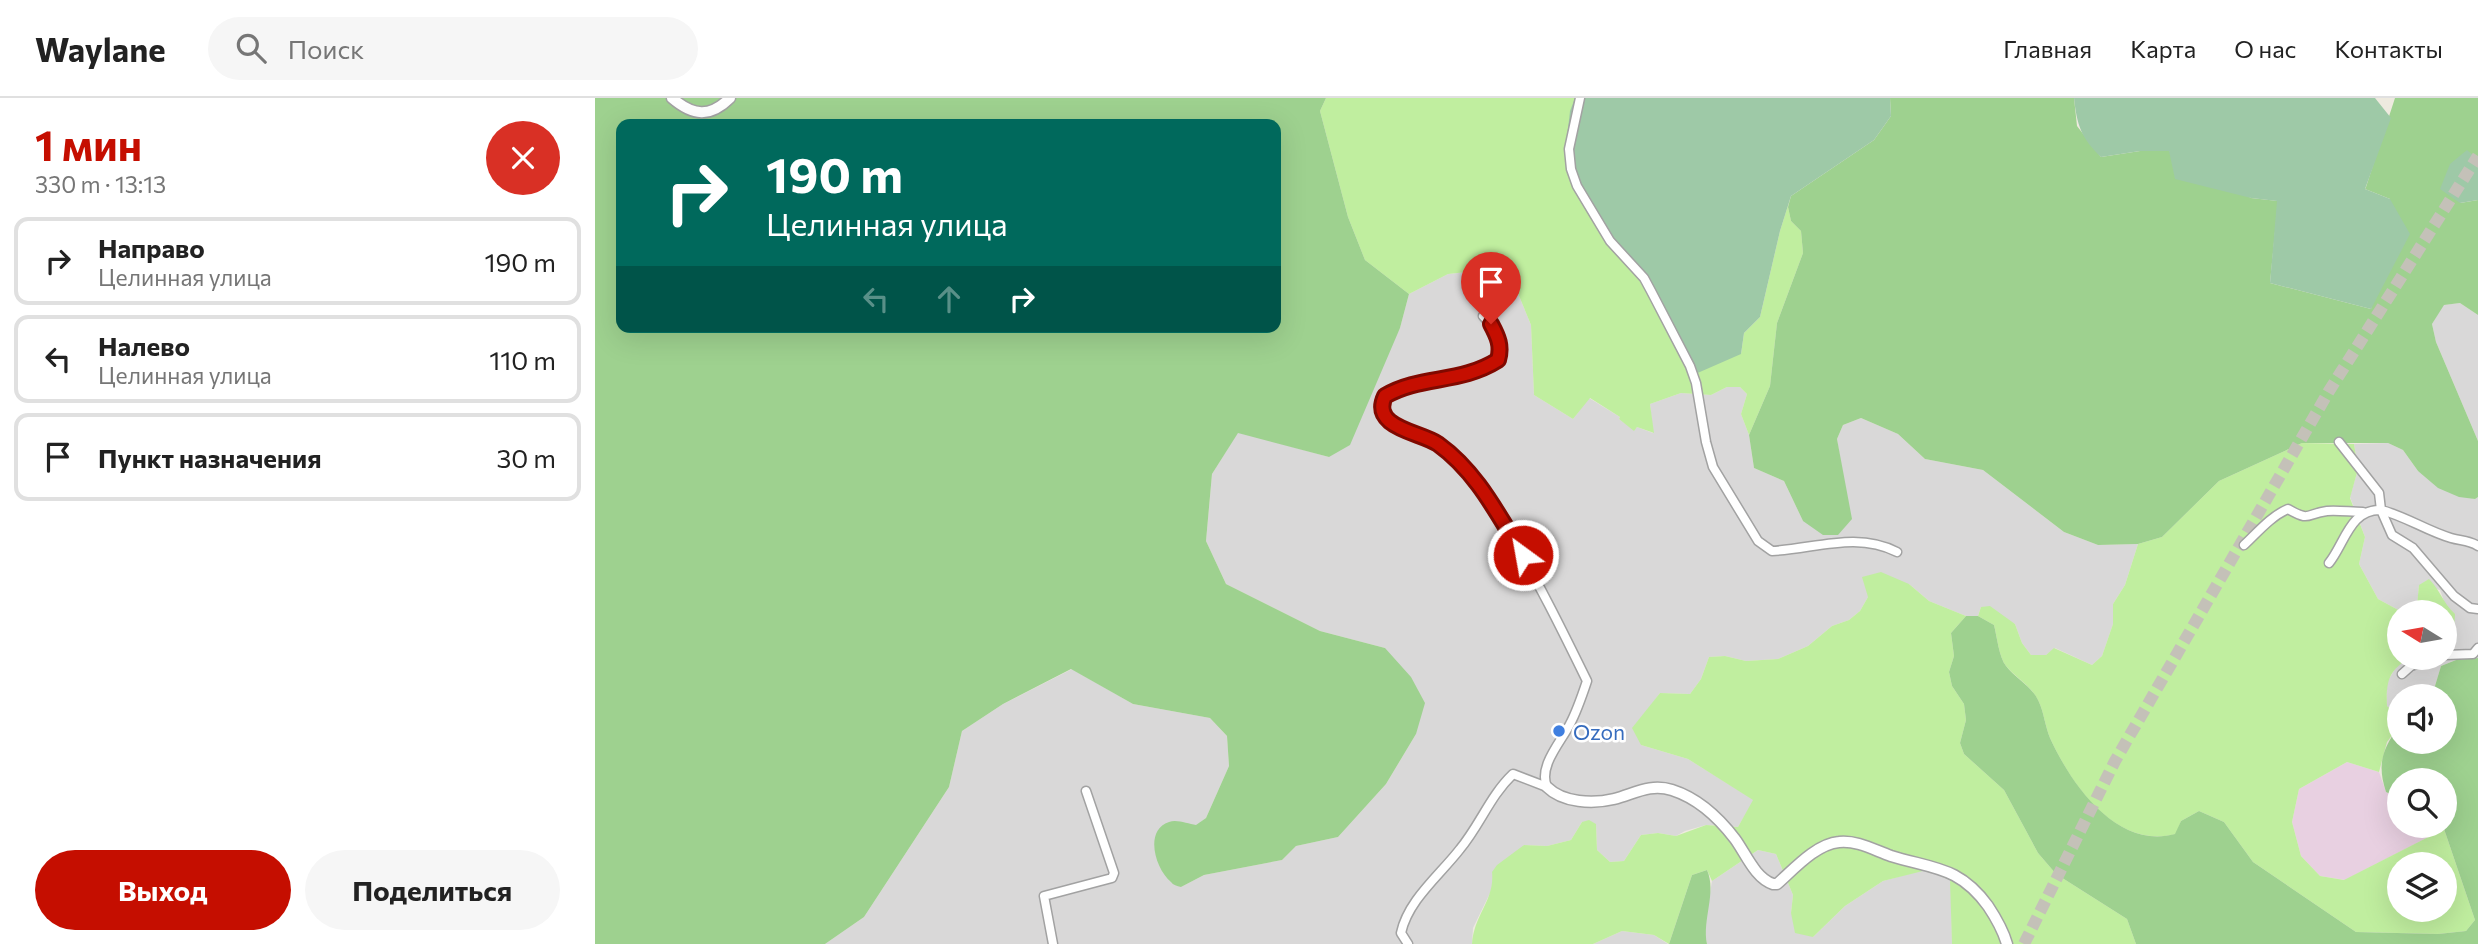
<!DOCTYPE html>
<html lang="ru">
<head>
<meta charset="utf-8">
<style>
  body { margin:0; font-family:Commissioner,sans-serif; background:#f6f6f6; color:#222; height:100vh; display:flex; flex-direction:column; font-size:26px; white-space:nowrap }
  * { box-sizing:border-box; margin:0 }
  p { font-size:23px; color:#767676 }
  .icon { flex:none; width:38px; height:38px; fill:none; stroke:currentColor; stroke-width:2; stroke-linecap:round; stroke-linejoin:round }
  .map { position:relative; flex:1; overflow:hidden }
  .details { display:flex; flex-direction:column; background:#fff; width:595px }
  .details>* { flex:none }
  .banner { position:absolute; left:21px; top:21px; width:665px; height:214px; border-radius:14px; box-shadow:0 7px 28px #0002; background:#00695c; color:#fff; overflow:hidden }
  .needle { width:46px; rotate:281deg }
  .fabs { position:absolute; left:1792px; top:502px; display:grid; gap:14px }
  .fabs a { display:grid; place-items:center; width:70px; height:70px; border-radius:50%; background:#fff; box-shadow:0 7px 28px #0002; font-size:35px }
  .pin { position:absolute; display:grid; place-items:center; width:60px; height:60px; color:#fff; margin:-72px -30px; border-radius:50% 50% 50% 0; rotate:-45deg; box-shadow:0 0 7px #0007 }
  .pin .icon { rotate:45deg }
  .me { position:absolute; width:77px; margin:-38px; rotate:328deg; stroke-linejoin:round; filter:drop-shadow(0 0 5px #0008) }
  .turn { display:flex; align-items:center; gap:24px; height:147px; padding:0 35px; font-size:32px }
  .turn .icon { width:91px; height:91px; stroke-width:2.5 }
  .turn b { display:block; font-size:49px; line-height:60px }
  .lanes { display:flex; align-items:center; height:66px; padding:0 35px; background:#0003; justify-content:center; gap:35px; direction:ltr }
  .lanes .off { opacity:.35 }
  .round { display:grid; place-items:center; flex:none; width:74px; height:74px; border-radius:37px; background:#f6f6f6 }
  .head { display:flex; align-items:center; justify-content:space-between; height:119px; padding:0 35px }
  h1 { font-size:42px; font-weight:700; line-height:52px; color:#c50e00 }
  .button { display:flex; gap:14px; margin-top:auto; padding:14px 35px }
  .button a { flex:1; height:80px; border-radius:42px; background:#c50e00; color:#fff; font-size:28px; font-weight:700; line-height:80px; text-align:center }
  .button a+a { background:#f6f6f6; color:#222 }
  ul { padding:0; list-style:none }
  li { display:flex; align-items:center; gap:21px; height:88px; margin:0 14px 10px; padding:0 21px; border:4px solid #e0e0e0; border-radius:14px }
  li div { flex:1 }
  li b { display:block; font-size:26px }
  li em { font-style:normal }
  header { display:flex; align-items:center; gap:42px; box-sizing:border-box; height:98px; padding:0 35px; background:#fff; border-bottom:2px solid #e0e0e0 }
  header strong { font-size:33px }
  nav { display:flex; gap:38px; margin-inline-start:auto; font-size:24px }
  .search { width:490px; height:63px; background:#f6f6f6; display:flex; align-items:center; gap:18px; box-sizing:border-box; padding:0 24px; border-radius:38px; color:#767676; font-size:26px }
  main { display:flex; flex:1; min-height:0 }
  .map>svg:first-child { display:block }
  .residential { fill:#d9d8d8 }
  .industrial { fill:#e8d0e1 }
  .grass { fill:#c0ee9f; fill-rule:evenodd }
  .forest { fill:#9ed18f; fill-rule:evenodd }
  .cemetery { fill:#9ec9a7 }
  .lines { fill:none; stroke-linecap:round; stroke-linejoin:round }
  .trunk-tunnel { stroke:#c4c1b8; stroke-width:12; stroke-dasharray:12 6; stroke-linecap:butt }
  .minor-casing { stroke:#a2a2a2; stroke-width:11 }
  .tertiary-casing { stroke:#a2a2a2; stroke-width:13 }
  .minor { stroke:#fff; stroke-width:8 }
  .tertiary { stroke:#fff; stroke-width:10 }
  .route-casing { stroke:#800900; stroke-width:18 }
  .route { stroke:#c50e00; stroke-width:12 }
  .shop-dot { fill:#3f7fe0; stroke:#fff; stroke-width:2.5 }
  .labels { text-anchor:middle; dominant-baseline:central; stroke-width:5; stroke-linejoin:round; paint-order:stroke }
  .shop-label { font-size:21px; fill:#366cbe; stroke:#fff; text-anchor:start }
</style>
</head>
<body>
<header>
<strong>Waylane</strong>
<div class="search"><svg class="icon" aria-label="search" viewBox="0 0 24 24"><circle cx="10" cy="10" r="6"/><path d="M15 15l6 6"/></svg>Поиск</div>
<nav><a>Главная</a><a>Карта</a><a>О нас</a><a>Контакты</a></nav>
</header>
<main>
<section class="details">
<div class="head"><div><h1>1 мин</h1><p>330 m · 13:13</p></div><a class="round" style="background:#d93025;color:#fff"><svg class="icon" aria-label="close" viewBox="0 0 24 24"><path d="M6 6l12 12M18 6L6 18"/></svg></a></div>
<ul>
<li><svg class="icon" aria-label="right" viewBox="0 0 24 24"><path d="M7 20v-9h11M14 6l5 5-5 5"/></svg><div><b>Направо</b><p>Целинная улица</p></div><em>190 m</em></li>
<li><svg class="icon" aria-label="left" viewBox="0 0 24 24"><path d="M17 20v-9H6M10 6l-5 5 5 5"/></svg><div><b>Налево</b><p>Целинная улица</p></div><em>110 m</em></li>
<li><svg class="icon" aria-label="arrive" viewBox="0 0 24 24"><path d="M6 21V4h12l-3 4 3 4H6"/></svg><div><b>Пункт назначения</b></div><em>30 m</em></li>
</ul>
<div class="button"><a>Выход</a><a>Поделиться</a></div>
</section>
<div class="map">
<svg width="1883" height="846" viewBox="0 0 1883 846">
  <rect width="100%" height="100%" fill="#eeeadf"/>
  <!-- residential -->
  <g class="residential">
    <polygon points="892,172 920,188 936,227 939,297 978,321 994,300 1025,319 1024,321 1039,332 1042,329 1058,335 1055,306 1086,295 1116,297 1132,289 1145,289 1152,296 1146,316 1154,337 1159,370 1189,383 1208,423 1247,373 1242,341 1248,327 1266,320 1303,336 1330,361 1388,372 1469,434 1503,447 1543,446 1530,487 1518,506 1518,526 1507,558 1497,567 1460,550 1451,557 1436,557 1427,545 1420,526 1386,509 1383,518 1371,518 1334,503 1314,486 1273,499 1265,513 1254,522 1237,528 1213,548 1183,561 1151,563 1130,558 1114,559 1106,581 1095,596 1065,595 1054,610 1046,647 1093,661 1159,702 1143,729 1111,727 1090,733 1081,738 1063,735 1046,737 1029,763 1015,764 1002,752 1001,726 987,724 976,742 952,748 929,747 898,789 878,830 877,846 230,846 269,819 354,689 367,633 408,606 477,571 538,606 615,620 632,638 634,668 611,720 602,727 586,789 609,777 687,762 701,748 743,739 791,686 821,636 790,550 725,533 631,486 611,443 617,376 643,334 734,359 805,230 814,196 853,176"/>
    <polygon points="1865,205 1883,217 1883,343 1841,244 1837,226 1848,207"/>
    <polygon points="1793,345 1808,352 1823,373 1879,401 1883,399 1883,560 1861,562 1846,568 1837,598 1804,598 1804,619 1792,608 1791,586 1803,566 1815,560 1850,560 1850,538 1859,531 1845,492 1824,487 1822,508 1815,514 1807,514 1783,501 1764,466 1770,439 1755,399 1763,371 1759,346"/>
    <polygon points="1163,752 1181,756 1198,797 1196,815 1218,839 1250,808 1288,783 1332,771 1356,782 1357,846 1112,846 1109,831 1117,783"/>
    <polygon points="1027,833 1059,837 1073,846 998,846"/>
  </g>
  <!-- industrial -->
  <polygon class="industrial" points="1752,664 1784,674 1791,694 1804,700 1804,728 1848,728 1849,731 1750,782 1725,778 1706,758 1697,724 1704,691"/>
  <!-- grass -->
  <g class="grass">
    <polygon points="731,0 985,0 1146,256 1149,235 1165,219 1185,133 1196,98 1193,109 1196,123 1206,133 1208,155 1182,225 1175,288 1154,337 1146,316 1152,296 1145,289 1132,289 1116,297 1086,295 1055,306 1059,335 1042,329 1039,333 1024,321 1025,319 995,300 978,321 939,297 936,227 920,188 891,172 853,176 814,196 770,162 753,119 725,13"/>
    <path d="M1707 345 1759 346 1763 371 1755 400 1770 439 1764 466 1783 501 1807 514H1804V560H1815C1793 572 1791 585 1792 608L1804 619V628L1792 644 1784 674 1752 664 1704 691 1697 724 1706 758 1725 778 1749 782 1849 731 1880 822 1871 833 1843 836 1761 834 1658 764 1629 724 1604 713 1586 723 1581 736C1521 752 1476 686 1455 640 1450 628 1449 615 1444 604 1437 588 1422 581 1411 568 1404 559 1402 539 1399 527L1383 518 1386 509 1395 508 1420 526 1427 545 1436 557H1451L1459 550 1497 567 1507 558 1518 526V506L1530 487 1543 446 1567 439 1624 383ZM1804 766H1850V812H1804Z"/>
    <path d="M1286 474 1314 486 1334 503 1371 518 1356 535 1359 558 1354 574 1357 588 1369 606 1371 622 1365 645 1369 656 1409 692 1443 755 1461 776 1532 821 1541 846H1357L1355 782 1332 772 1288 783 1250 808 1218 839 1200 835 1196 815 1198 797 1181 756 1163 752 1117 783 1112 772 1097 777 1074 846 1059 837 1027 833 998 846H877C879 816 900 802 897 774L902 767 929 747 952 748 976 742 987 724 994 722 1001 726 1002 752 1015 764 1029 763 1046 737 1063 735 1081 738 1111 727 1143 729 1158 702 1093 661 1046 647 1037 630 1065 595 1095 596 1106 581 1114 559 1130 558 1151 563 1183 561 1213 548 1237 528 1254 522 1265 513 1273 499 1267 479Z"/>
    <path d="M1834 481C1845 492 1848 505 1860 516L1859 531 1850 538V514H1815L1822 507 1824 487Z"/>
  </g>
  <!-- forest -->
  <g class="forest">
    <path d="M0 0H731L725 13 753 119 770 162 814 196 805 230 755 347 734 359 643 335 617 376 611 443 631 486 725 533 790 550 816 579 830 605 821 636 791 686 743 739 701 748 687 762 609 777 586 789C582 788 578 787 576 784 560 771 549 732 574 724 582 721 593 726 601 727L611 720 634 668 632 638 615 620 538 606 476 571 408 606 367 633 354 689 269 819 230 846H0ZM26 26H681V229H26Z"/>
    <polygon points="1295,0 1479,0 1482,28 1506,59 1545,53 1574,53 1656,100 1683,103 1675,185 1776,211 1795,101 1770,91 1771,89 1800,0 1883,0 1883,62 1872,53 1865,105 1883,102 1883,217 1865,205 1849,207 1837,226 1841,244 1883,343 1883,399 1880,401 1864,399 1843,390 1823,373 1808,352 1793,345 1707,345 1624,383 1567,439 1543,446 1503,447 1469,434 1388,372 1330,361 1303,336 1266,320 1248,327 1242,341 1257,421 1243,437 1228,437 1208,423 1189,383 1159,370 1154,337 1175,288 1182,225 1208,155 1206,133 1196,123 1193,109 1196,98 1279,42 1296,18"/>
    <path d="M1371 518H1383L1399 527C1402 539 1404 559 1411 568 1421 581 1437 588 1444 604 1449 615 1450 628 1455 640 1476 686 1522 752 1580 736L1586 723 1604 713 1629 724 1658 764 1761 834 1843 836 1871 833 1880 822 1848 728H1850V682H1804V700L1791 694C1782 666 1787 652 1804 628V644H1850V598H1837L1846 568 1861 562 1883 560V846H1541L1532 821 1461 776 1443 755 1409 692 1369 656 1365 645 1371 622 1369 606 1357 588 1354 574 1359 558 1356 535Z"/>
    <path d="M1112 772C1122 795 1107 821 1112 846H1074L1097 777Z"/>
  </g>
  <!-- cemetery -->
  <g class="cemetery">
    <polygon points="980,0 1295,0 1296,18 1279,42 1196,98 1185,133 1165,219 1149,235 1146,256 1098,277 1052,186 1013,147 980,91 970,57 975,13"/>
    <path d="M1479 0H1780L1796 20 1770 91 1795 101 1815 136 1776 211 1675 185 1682 103 1656 100 1580 81 1574 53H1545L1506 59C1486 40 1482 27 1479 0Z"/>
    <polygon points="1872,52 1883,62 1883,102 1865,105 1845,91 1855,66"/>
  </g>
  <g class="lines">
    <!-- trunk-tunnel -->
    <polyline class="trunk-tunnel" points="1429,846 1520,663 1734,293 1883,58"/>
    <!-- minor casing -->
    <g class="minor-casing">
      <g id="minor">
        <path d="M985 0 974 51 976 71 982 88 1015 143 1049 180 1056 193 1095 268 1101 285 1111 344 1118 369 1163 443 1177 453C1219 451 1262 433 1302 454"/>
        <path d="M888 218C900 230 909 244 903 262 866 286 826 278 790 298 775 330 824 334 842 345 853 353 864 364 873 374 890 391 900 412 912 432 942 481 967 532 992 583 987 598 982 613 975 626 966 644 943 668 952 689"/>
        <path d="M1744 344 1784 395 1786 412C1810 418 1832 433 1856 440 1866 443 1874 442 1883 448"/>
        <path d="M1649 447C1662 435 1676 418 1693 411 1716 424 1710 416 1732 413 1743 412 1756 414 1768 414"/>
        <path d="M1734 465C1750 445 1755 411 1786 412L1797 437 1818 450 1859 498 1875 510 1883 511"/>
        <polyline points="1850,557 1878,556 1883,550"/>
        <polyline points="1807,576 1816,568 1837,560"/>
        <polyline points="458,846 449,798 517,780 519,775 491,693"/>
        <path d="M813 846 806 835C813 802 845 777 865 751 885 727 895 698 918 676L952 689"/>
      </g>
    </g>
    <!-- tertiary casing -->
    <g class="tertiary-casing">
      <g id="tertiary">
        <path d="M77 0C98 18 115 20 135 0"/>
        <path d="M952 689C968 705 998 706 1019 701 1039 696 1055 685 1077 692 1102 700 1124 720 1140 741 1151 756 1160 780 1178 786H1182C1199 771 1221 746 1244 744 1262 742 1279 752 1296 758 1338 771 1364 768 1393 808 1401 820 1408 832 1412 846"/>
      </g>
    </g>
    <!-- minor -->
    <use href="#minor" class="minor"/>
    <!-- tertiary -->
    <use href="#tertiary" class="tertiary"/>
  </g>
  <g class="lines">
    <!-- route casing -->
    <g class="route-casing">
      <path id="route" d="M896 226C903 239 907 248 903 262 865 286 826 277 790 298 775 330 826 334 843 346 882 374 903 417 928 457"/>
    </g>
    <!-- route -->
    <use href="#route" class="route"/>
  </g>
  <!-- markers -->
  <circle class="shop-dot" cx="964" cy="633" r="7"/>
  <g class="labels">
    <!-- shop labels -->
    <g class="shop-label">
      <text x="978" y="633">Ozon</text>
    </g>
  </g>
</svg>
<div class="fabs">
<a><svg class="needle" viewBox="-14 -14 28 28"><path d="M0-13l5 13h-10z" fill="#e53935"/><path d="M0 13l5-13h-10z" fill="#767676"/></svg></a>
<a><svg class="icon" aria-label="sound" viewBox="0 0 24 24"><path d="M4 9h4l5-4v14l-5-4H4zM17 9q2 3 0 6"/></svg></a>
<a><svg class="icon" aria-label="search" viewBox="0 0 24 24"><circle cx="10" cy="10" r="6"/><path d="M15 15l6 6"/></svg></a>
<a><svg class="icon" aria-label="layers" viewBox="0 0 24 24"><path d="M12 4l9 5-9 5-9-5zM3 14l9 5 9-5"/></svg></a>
</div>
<div class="pin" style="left:896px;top:226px;background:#d93025"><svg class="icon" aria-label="arrive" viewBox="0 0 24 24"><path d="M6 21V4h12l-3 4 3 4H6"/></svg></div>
<svg class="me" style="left:928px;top:457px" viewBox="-20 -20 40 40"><circle r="17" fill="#c50e00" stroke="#fff" stroke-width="3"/><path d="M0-11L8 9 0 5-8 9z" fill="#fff"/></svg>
<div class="banner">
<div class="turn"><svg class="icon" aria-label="right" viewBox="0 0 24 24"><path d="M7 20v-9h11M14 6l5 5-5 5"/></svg><div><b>190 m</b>Целинная улица</div></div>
<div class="lanes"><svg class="icon off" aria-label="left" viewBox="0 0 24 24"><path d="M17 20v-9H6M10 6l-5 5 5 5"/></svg><svg class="icon off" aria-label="ahead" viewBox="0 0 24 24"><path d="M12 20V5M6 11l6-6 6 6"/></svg><svg class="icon" aria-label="right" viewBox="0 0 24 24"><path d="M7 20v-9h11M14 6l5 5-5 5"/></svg></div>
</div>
</div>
</main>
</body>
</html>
